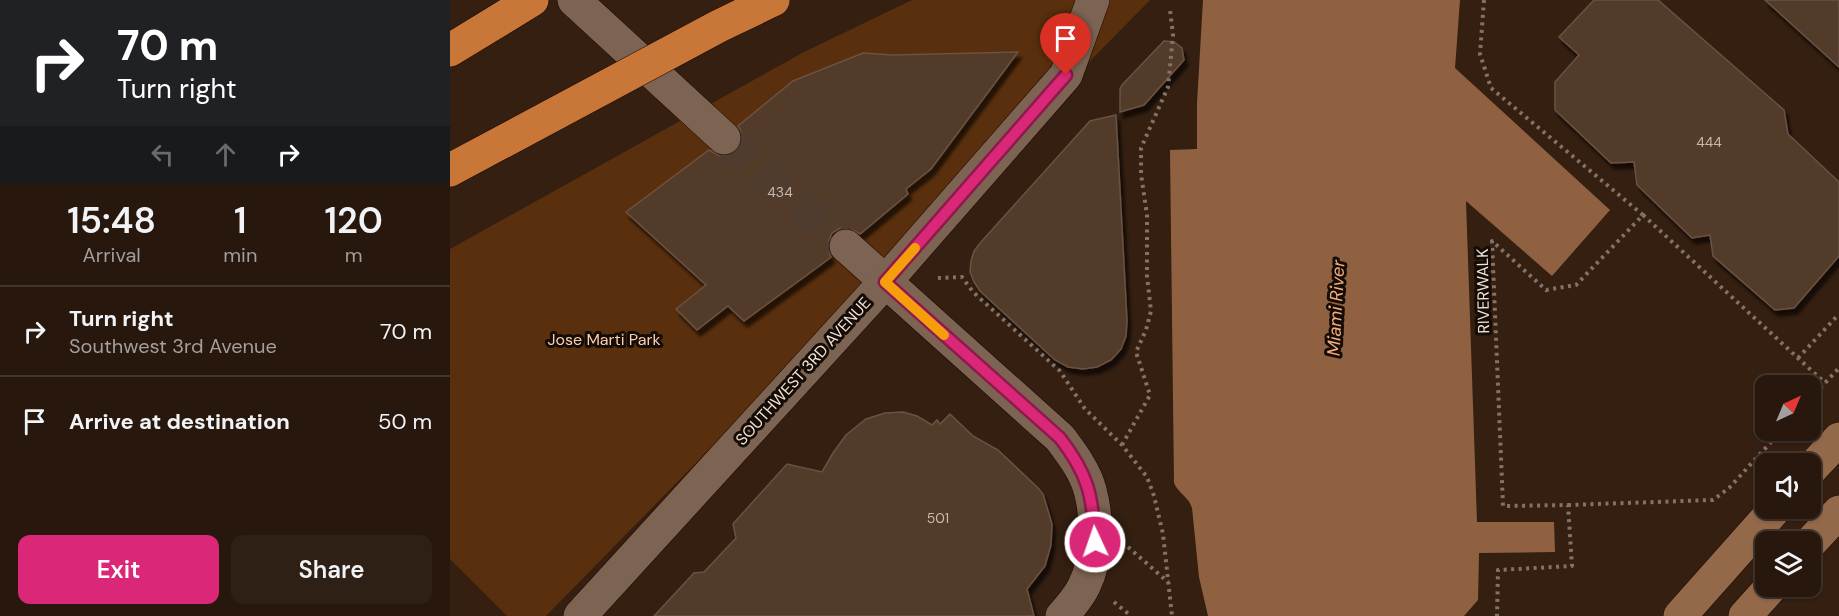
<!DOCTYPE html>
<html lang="en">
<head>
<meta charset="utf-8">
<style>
  body { margin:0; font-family:"DM Sans",sans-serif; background:#2f2016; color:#f1f3f6; height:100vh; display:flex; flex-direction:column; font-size:22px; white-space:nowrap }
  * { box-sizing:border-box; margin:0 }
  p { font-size:20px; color:#a49f9d }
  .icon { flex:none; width:33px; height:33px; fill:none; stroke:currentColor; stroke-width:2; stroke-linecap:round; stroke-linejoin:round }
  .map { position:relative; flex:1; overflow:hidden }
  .details { display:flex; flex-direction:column; background:#27170d; width:450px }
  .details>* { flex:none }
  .guide { background:#202124; color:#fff; overflow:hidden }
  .needle { width:39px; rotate:44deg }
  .tools { position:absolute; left:1305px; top:375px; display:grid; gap:12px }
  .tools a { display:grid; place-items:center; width:66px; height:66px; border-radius:12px; background:#27170d; box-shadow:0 2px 4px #0004,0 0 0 2px #43362e; font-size:30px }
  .pin { position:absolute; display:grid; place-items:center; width:51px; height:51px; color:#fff; margin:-62px -26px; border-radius:50% 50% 50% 0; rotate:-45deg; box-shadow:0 0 6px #0007 }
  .pin .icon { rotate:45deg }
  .me { position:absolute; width:66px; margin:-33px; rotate:357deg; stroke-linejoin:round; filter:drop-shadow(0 0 4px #0008) }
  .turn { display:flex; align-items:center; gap:21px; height:126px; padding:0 18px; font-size:27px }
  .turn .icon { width:78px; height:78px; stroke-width:2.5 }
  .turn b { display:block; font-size:42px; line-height:51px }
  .lanes { display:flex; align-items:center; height:57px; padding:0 18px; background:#0003; justify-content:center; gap:30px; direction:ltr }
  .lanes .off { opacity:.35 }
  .eta { display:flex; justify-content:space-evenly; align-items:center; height:102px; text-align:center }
  .eta b { font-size:36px; font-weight:600; line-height:42px }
  .button { display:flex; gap:12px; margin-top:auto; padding:12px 18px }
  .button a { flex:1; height:69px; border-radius:12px; background:#db2777; color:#fff; font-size:24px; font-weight:600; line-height:69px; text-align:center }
  .button a+a { background:#2f2016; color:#f1f3f6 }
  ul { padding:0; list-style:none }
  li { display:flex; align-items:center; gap:18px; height:90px; padding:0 18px; border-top:2px solid #43362e }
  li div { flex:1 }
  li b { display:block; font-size:22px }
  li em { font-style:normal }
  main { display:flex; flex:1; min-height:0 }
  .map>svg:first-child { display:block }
  .green { fill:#592f0d }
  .water { fill:#906141 }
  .building { fill:#523b2c; stroke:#6a5242; stroke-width:1.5; filter:url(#shadow) }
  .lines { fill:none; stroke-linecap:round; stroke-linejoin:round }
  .street-tunnel { stroke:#503c2f; stroke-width:33; stroke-dasharray:33 16; stroke-linecap:butt }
  .street-casing { stroke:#1b0800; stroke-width:34 }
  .secondary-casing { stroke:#1b0800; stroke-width:34 }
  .highway-casing { stroke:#1b0800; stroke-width:34 }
  .path { stroke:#857266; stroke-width:4; stroke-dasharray:3 4.5; stroke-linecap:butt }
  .street { stroke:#7c6352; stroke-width:33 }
  .secondary { stroke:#93694a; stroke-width:33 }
  .highway { stroke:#c97739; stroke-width:33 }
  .highway-bridge-casing { stroke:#1b0800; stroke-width:34; stroke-linecap:butt }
  .highway-bridge { stroke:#c97739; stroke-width:33 }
  .route-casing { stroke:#8e194d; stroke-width:15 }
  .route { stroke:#db2777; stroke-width:10 }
  .slow { stroke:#f59e0b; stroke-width:10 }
  .labels { text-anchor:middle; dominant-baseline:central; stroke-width:6; stroke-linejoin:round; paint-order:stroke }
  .number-label { font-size:14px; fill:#cab9ae }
  .street-label { font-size:16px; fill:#f2e3da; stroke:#150c06 }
  .park-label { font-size:16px; fill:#fccfb1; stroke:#150c06 }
  .water-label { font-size:18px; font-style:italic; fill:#f5ad7c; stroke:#150c06 }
</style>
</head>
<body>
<main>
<section class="details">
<div class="guide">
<div class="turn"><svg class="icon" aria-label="right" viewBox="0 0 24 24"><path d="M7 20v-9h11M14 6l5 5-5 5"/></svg><div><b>70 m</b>Turn right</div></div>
<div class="lanes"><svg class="icon off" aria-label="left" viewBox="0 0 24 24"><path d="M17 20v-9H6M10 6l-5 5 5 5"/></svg><svg class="icon off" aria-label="ahead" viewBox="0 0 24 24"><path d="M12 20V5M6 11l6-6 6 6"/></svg><svg class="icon" aria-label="right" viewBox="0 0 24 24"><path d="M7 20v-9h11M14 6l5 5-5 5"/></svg></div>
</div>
<div class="eta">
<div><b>15:48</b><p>Arrival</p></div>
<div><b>1</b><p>min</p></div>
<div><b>120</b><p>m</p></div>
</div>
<ul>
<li><svg class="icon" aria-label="right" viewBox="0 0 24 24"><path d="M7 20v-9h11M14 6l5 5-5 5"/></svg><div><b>Turn right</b><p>Southwest 3rd Avenue</p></div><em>70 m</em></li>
<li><svg class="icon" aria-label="arrive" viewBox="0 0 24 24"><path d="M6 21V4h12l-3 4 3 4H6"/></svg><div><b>Arrive at destination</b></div><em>50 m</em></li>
</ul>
<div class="button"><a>Exit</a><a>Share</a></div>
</section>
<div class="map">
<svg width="1389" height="616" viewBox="0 0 1389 616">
  <defs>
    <filter id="shadow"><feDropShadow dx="3.5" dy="6" stdDeviation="1.5" flood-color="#0009"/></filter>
  </defs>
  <rect width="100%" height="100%" fill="#341f11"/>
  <!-- green -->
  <polygon class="green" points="462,0 700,0 96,616 57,616 0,559 0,249 354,52"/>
  <!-- water -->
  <path class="water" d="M753 0H1010L1005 68 1160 210 1102 276 1016 201 1027 522H1104L1105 552 1029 553 1028 600 1014 616H758L749 577 742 508C739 497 728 493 724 483L720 150 747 149V103Z"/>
  <!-- building -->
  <g class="building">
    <polygon points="1144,0 1208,0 1334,110 1338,134 1389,182 1389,256 1344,308 1325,310 1263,256 1260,235 1242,238 1187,185 1184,162 1161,163 1105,110 1105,82 1129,55 1109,37"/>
    <polygon points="1315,0 1389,0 1389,67"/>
    <polygon points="714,41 724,42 732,48 734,60 694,105 670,112 670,89 672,85"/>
    <polygon points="568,52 481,169 456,189 458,194 410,234 399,228 390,228 382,233 378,243 378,251 381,257 372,264 294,321 278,306 247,330 226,309 256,285 176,212 259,150 270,156 279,156 287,151 292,142 292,133 288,126 343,81 413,53 443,55"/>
    <polygon points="666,115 677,321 676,336 671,349 661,360 647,367 633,369 618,367 605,360 530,291 524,282 520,272 521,261 524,251 531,242 640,121"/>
    <polygon points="453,412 467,416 482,425 487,420 490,424 500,414 523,436 548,450 588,488 593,494 602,524 601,545 595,566 577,589 584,616 204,616 244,573 254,572 286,538 283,524 337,464 372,472 383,453 396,435 416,419 435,413"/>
  </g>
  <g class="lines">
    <!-- street-tunnel -->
    <polyline class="street-tunnel" points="274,138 396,246"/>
    <!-- street casing -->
    <g class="street-casing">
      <g id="street">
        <polyline points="124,0 274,138"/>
        <path d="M396 246 610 438C622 454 635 471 640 490 648 520 648 558 634 586 629 597 620 607 612 616"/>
        <polyline points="130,616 435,282 616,75 643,0"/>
      </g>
    </g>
    <!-- secondary casing -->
    <g class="secondary-casing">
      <g id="secondary">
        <polyline points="1360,470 1389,439"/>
        <polyline points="1360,543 1389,512"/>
        <polyline points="1230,616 1326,508"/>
        <polyline points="1295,616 1322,586"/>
      </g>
    </g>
    <!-- highway casing -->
    <g class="highway-casing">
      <polyline id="highway" points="0,50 82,0"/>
    </g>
    <!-- path -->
    <g class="path">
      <polyline points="1034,0 1030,54 1041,88 1193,215 1126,285 1096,290 1042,241 1053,506 1118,505 1122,566 1048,570 1047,616"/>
      <polyline points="1193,215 1375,383"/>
      <polyline points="488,278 512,277 523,292 610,371 635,409 672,445 697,477 704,496 713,534 722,616"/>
      <polyline points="1348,358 1389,314"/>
      <polyline points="1360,399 1389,368"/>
      <polyline points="672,445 700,395 686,352 696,330 701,311 697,276 697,215 691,174 691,148 718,87 723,35 720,10"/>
      <polyline points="1118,505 1263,500 1279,488 1332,430"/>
      <polyline points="678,547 718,582"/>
      <polyline points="664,602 681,616"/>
    </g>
    <!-- street -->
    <use href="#street" class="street"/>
    <!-- secondary -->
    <use href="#secondary" class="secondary"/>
    <!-- highway -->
    <use href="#highway" class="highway"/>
    <!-- highway-bridge casing -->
    <g class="highway-bridge-casing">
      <polyline id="highway-bridge" points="0,170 269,26 323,0"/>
    </g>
    <!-- highway-bridge -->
    <use href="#highway-bridge" class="highway-bridge"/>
  </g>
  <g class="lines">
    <!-- route casing -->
    <g class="route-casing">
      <path id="route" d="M616 75 435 282 610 438C638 474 643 496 645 542"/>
    </g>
    <!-- route -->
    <use href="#route" class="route"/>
    <!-- slow -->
    <polyline class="slow" points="465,248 435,282 494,335"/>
  </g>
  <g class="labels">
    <!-- number labels -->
    <g class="number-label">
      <text x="1259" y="142">444</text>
      <text x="330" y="192">434</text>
      <text x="488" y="518">501</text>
    </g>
    <!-- street labels -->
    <g class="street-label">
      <text transform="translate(1033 291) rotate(-91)">RIVERWALK</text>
      <text transform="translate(353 371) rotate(-48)">SOUTHWEST 3RD AVENUE</text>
    </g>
    <!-- park labels -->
    <g class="park-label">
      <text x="154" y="339">Jose Marti Park</text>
    </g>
    <!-- water labels -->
    <g class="water-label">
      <text transform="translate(886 308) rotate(-87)">Miami River</text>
    </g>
  </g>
</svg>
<div class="tools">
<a><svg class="needle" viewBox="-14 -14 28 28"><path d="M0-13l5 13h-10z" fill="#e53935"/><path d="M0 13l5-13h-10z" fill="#a49f9d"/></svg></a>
<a><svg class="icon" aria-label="sound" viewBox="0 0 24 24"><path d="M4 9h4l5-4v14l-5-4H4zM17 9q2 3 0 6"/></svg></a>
<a><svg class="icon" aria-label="layers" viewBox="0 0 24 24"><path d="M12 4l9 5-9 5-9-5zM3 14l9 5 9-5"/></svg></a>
</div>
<div class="pin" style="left:616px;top:75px;background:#d93025"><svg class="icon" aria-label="arrive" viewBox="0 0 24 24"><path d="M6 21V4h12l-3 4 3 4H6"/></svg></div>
<svg class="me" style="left:645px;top:542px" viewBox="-20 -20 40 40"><circle r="17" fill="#db2777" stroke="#fff" stroke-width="3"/><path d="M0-11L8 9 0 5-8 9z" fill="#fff"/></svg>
</div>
</main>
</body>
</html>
